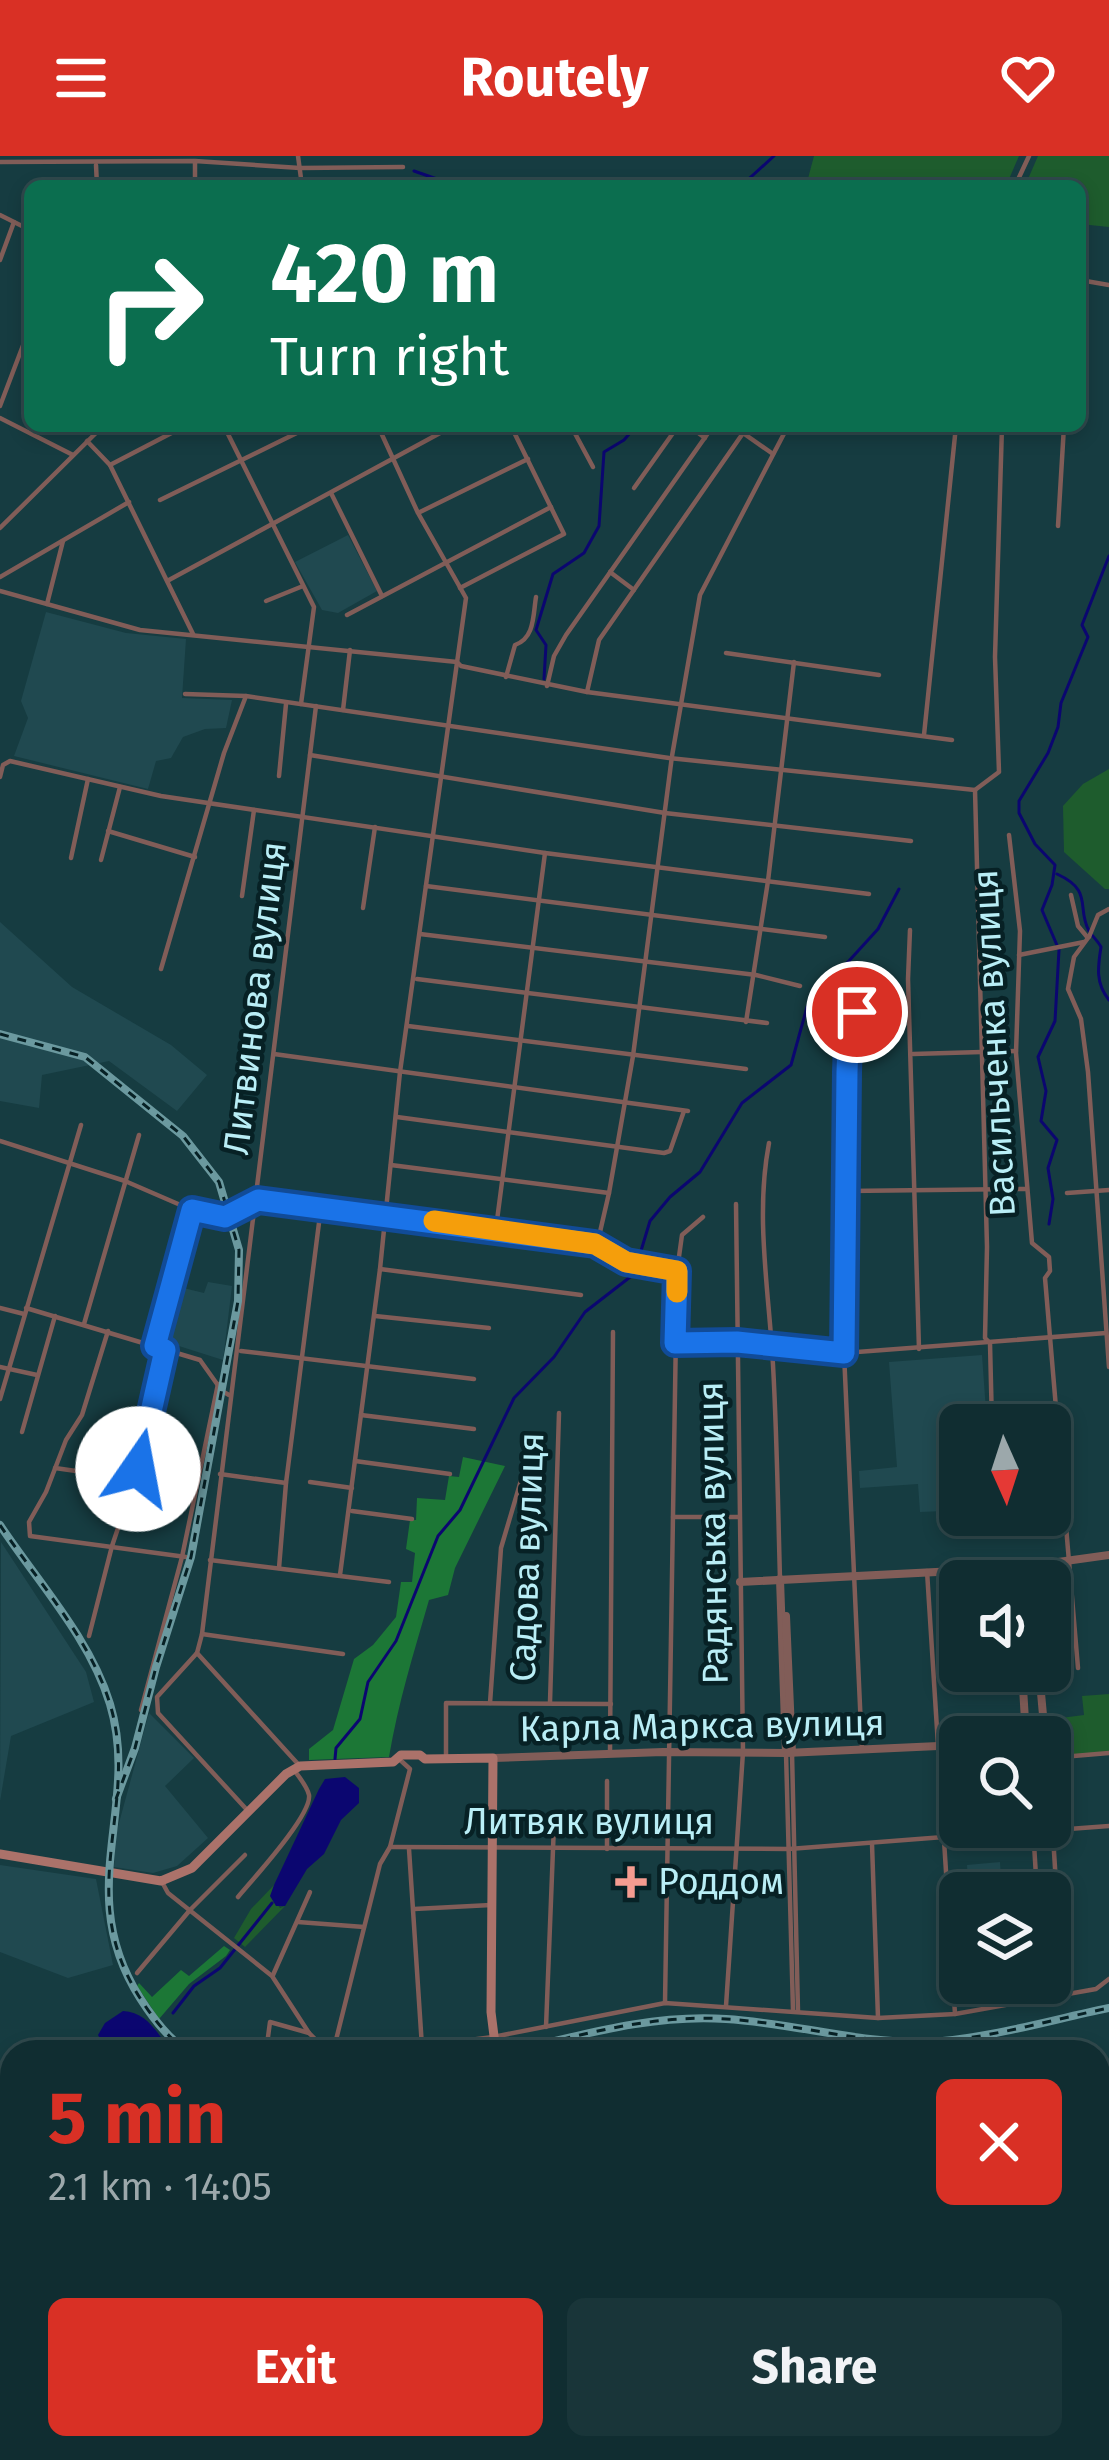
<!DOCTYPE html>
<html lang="en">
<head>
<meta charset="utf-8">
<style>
  body { margin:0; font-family:"Fira Sans",sans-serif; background:#193539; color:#f1f3f6; height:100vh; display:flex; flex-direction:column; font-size:45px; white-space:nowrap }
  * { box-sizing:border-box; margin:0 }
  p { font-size:39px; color:#9ca8ab }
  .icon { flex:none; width:66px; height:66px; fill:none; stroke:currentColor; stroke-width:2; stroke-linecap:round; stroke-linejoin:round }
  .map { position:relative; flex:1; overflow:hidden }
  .panel { position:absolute; left:0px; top:1884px; width:1110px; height:420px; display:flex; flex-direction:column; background:#102d31; border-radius:36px 36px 0 0; box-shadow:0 6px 18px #0003,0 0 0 3px #30494d }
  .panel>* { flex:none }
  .guide { position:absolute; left:24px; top:24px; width:1062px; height:252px; border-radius:18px; box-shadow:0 6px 18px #0003,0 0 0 3px #30494d; background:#0b6e4f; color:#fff; overflow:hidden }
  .needle { width:78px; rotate:177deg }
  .fabs { position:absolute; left:939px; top:1248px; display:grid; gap:24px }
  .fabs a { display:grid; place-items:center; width:132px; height:132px; border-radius:18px; background:#102d31; box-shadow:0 6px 18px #0003,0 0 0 3px #30494d; font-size:60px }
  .pin { position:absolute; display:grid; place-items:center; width:102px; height:102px; color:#fff; margin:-51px; border:6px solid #fff; border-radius:50%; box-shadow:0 3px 12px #0007 }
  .me { position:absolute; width:132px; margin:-66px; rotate:12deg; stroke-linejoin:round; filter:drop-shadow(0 0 9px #0008) }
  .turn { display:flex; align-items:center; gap:42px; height:252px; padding:0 48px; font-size:54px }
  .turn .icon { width:156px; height:156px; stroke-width:2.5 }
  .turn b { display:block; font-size:84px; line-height:102px }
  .round { display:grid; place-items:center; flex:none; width:126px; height:126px; border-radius:18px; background:#193539 }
  .overview { display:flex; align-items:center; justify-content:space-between; height:204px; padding:0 48px }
  h1 { font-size:72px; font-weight:700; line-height:90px; color:#d93025 }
  .cta { display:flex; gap:24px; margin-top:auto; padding:24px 48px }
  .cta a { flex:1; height:138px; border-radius:18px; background:#d93025; color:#fff; font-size:48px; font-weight:700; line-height:138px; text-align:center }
  .cta a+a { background:#193539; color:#f1f3f6 }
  header { display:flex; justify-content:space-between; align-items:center; height:156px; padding:0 48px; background:#d93025; color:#fff; font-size:54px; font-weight:700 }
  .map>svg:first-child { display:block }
  .built { fill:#204950 }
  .green { fill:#1e5c2d }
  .forest { fill:#1c7736 }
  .water { fill:#0b0670 }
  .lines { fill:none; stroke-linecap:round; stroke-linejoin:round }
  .stream { stroke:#0b0670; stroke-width:3 }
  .minor { stroke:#815d58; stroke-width:4.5 }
  .tertiary { stroke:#815d58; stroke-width:8 }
  .secondary { stroke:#ab726a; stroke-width:9 }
  .rail-casing { stroke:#6b999f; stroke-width:8 }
  .rail { stroke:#072125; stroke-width:3; stroke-dasharray:9; stroke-linecap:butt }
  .route-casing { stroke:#114b97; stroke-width:30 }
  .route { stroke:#1a73e8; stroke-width:21 }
  .slow { stroke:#f59e0b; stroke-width:21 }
  .poi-dot { fill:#f59c90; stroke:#072125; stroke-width:4.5 }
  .labels { text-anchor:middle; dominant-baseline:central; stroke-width:9; stroke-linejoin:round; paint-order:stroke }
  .street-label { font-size:36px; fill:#b9eef6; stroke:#072125 }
  .poi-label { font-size:36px; fill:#b9eef6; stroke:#072125; text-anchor:start }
</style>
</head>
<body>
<header><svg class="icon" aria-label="menu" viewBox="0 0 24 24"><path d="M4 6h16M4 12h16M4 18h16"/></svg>Routely<svg class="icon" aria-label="heart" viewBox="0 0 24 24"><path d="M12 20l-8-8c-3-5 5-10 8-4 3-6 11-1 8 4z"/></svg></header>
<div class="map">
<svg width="1109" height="2304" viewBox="0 0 1109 2304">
  <rect width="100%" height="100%" fill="#163c41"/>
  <!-- built -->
  <g class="built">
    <polygon points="348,379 377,435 338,457 322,454 295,406"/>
    <polygon points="46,456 126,477 186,483 182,542 232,544 226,572 205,573 183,581 171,602 156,605 148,633 14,600 28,562 21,545"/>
    <polygon points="0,766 72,831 171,889 207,919 177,955 109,905 42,919 39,952 0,945"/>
    <polygon points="208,1126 232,1130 223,1204 160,1184 175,1130 204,1137"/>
    <polygon points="982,1199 987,1269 960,1269 960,1324 942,1325 944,1355 920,1356 918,1328 860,1332 859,1315 897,1311 889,1206"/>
    <polygon points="1,1386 86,1516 94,1546 11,1580 0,1645"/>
    <polygon points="149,1557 194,1602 165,1630 208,1682 177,1710 153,1717 114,1711 116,1678"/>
    <polygon points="1000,1706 1002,1737 969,1737 967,1709"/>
    <polygon points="0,1709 96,1723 113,1809 68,1822 0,1796"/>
    <polygon points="250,2292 556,2292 546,2304 234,2304"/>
  </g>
  <!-- green -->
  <g class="green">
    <polygon points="814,0 1019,0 1006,30 806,30"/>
    <polygon points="1038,0 1109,0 1109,71 1080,68 1080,30 1025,30"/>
    <polygon points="1109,613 1109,733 1105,733 1064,696 1063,650 1083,628"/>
    <polygon points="1109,1538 1109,1596 1057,1600 1053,1563 1084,1559 1082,1540"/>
    <polygon points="1019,1565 1020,1581 960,1581 958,1586 956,1570"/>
    <polygon points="275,1728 271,1740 280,1752 285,1750 245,1791 234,1782 251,1753"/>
  </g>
  <!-- forest -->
  <g class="forest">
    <path d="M463 1301 505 1310 455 1412 448 1439 429 1444C414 1496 398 1547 389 1601L309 1604V1593L333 1574 354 1503 373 1489 396 1461 401 1426H412L415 1397 406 1393 410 1364H416L417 1342 445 1344 449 1320 459 1321Z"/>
    <polygon points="224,1790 230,1794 226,1800 189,1828 159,1863 137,1830 139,1827 152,1841 181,1814 189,1820"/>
  </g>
  <!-- water -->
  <g class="water">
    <polygon points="345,1621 359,1632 359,1647 341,1664 324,1698 307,1713 285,1750 276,1750 270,1740 274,1729 319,1633 325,1623"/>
    <path d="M123 1855C146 1856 156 1875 169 1892L168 1896H107L98 1879 105 1867Z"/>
  </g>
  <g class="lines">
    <!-- stream -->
    <g class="stream">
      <polyline points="414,15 457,30"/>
      <polyline points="741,30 774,0"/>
      <polyline points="544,523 546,489 536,474 553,418 584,397 599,370 604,296 624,284 636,270"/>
      <path d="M1057 718C1094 735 1076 751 1089 775 1092 780 1098 785 1101 791 1098 810 1095 827 1109 844"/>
      <polyline points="1049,1068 1053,1043 1048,1012 1057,984 1041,965 1046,935 1038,901 1055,865 1059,794 1042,754 1052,729 1055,709 1035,688 1019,657 1019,645 1048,597 1058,571 1061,547 1088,481 1082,469 1109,400"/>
      <polyline points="335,1603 336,1592 360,1563 368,1526 396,1485 438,1380 460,1354 514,1242 554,1201 585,1156 634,1118 650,1065 670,1041 700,1016 742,947 791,909 807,851 878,773 899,733"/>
      <polyline points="173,1857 194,1830 220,1812 272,1747"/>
      <polyline points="0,2099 12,2081"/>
    </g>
    <!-- minor -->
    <g class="minor">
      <polyline points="298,0 302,30"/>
      <polyline points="0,6 195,5 300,12 403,11"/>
      <polyline points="195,6 195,30"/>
      <polyline points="96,9 97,30"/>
      <polyline points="1015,30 1029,0"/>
      <polyline points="0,59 30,74"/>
      <polyline points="0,104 14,66"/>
      <polyline points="1080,111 1084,73"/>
      <polyline points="1080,124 1109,129"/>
      <polyline points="0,250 30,171"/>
      <polyline points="0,262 73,299"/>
      <polyline points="224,270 314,451 301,548"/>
      <polyline points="571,270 593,311"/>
      <polyline points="689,270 705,282"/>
      <polyline points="733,270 773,298"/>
      <polyline points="87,285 110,309 193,478"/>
      <polyline points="110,309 185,270"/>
      <polyline points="634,332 678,270"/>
      <polyline points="331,337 382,440"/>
      <polyline points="160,344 311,270"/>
      <polyline points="420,356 528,303"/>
      <polyline points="1058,370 1064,270"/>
      <polyline points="0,372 103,270"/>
      <polyline points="610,416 634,434"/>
      <polyline points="0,421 129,346"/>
      <polyline points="169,424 453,270"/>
      <polyline points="460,432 564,378 511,270"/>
      <polyline points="0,435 140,474 457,506 461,510 587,536 952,584"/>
      <polyline points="266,445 303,430"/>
      <polyline points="47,448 63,385"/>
      <polyline points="347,459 551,351"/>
      <polyline points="726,497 879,519"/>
      <path d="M506 521 515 489C535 482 533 459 536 441"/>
      <polyline points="547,530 554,500 566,479 713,270"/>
      <polyline points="587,536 599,484 748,270"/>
      <polyline points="185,538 246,540 669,602 975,634 999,616 995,501 1002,270"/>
      <polyline points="343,554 350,494"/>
      <polyline points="924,579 956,270"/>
      <polyline points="310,599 665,657 911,685"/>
      <polyline points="279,620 286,548"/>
      <polyline points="0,621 3,609 10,605 161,640 545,697 869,738"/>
      <polyline points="975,634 987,1091 985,1182 990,1187 992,1269"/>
      <polyline points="108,675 195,701"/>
      <polyline points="1009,679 1020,775 1016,897 1032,1087 1049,1101 1050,1115 1045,1122 1078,1512"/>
      <polyline points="71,702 88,623"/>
      <polyline points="101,704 120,631"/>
      <polyline points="426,730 825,781"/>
      <polyline points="1071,739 1078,770 1088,782 1074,801 1068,833 1081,863 1088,916 1109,1211"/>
      <polyline points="242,740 254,654"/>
      <polyline points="363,752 375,671"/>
      <polyline points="910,774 908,823 919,1193"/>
      <polyline points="420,778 756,819 800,830"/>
      <polyline points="1089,781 1098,759 1109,753"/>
      <polyline points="1019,799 1084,786"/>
      <polyline points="161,813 224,597 246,540"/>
      <polyline points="417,823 767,867"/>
      <polyline points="746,866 768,725 794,506"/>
      <polyline points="408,870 746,913"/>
      <polyline points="274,898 688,955"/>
      <polyline points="913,898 1016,895"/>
      <polyline points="397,961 664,997 670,995 684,955"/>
      <polyline points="0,985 125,1025 192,1054 225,1061 258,1044 386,1059 595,1088 627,1106 677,1115"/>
      <path d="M769 987C755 1060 769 1135 773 1209 777 1280 778 1352 780 1423"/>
      <polyline points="391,1009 609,1037 633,900 672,600 700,439 788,270"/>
      <polyline points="847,1035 1026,1033"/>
      <polyline points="1067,1037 1109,1034"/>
      <polyline points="496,1072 545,697"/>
      <polyline points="597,1089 609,1037"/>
      <polyline points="380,1113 581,1139"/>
      <polyline points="0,1152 24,1158"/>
      <polyline points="26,1152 200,1204 222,1235 229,1239"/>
      <polyline points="375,1160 489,1172"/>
      <polyline points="84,1168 139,979"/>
      <polyline points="108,1175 82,1259 66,1284 46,1336 29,1366 30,1380 186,1401"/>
      <polyline points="156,1187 192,1054"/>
      <polyline points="675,1187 737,1186 844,1197 1106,1177"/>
      <polyline points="241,1195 474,1223"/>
      <polyline points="0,1211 37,1219"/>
      <polyline points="0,1243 81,969"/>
      <polyline points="361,1259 474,1273"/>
      <polyline points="22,1276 55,1160"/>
      <polyline points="355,1305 450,1318"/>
      <polyline points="55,1312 132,1323"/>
      <polyline points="139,1313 199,1323"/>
      <polyline points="220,1318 286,1327"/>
      <polyline points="310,1326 352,1332"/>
      <polyline points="955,1329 960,1328"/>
      <polyline points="352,1355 412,1363"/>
      <polyline points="673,1361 739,1361"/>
      <polyline points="210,1404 389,1426"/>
      <polyline points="279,1412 286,1327 321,1051"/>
      <polyline points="927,1415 955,1858"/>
      <polyline points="340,1419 380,1113 400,916 466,442 418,357 378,270"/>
      <polyline points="202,1478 343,1498"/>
      <polyline points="89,1480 112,1390 138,1313 165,1194"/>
      <polyline points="197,1497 298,1608"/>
      <polyline points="550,1546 559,1257"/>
      <polyline points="490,1547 501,1392 522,1321"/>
      <polyline points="141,1554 182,1401 218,1228"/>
      <polyline points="960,1567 1043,1560"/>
      <polyline points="862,1594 844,1197 846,945 848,887 867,825"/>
      <polyline points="786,1597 793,1854"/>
      <polyline points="792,1597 798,1855"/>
      <polyline points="610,1598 613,1176"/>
      <polyline points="1050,1602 1109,1597"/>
      <polyline points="446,1603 446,1547 611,1548"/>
      <polyline points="607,1625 607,1693"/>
      <polyline points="1050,1632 1063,1839"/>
      <polyline points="248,1655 158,1557 157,1541 197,1497 202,1478 316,550"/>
      <polyline points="1033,1671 1037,1737"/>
      <polyline points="1055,1674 1109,1670"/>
      <polyline points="872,1688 878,1862"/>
      <polyline points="390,1691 789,1693 1033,1674"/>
      <polyline points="409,1693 422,1891"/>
      <polyline points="162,1726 168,1737 272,1820 309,1877 328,1896"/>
      <path d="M238 1741C252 1724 312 1659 309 1639 307 1630 299 1621 294 1614"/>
      <polyline points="414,1753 491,1749"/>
      <polyline points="298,1766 364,1771"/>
      <polyline points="137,1817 190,1754 245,1699"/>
      <polyline points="273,1819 310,1736"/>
      <polyline points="665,1847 677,1115 682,1079 703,1061"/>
      <polyline points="726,1850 743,1596 736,1048"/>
      <polyline points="546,1871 554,1668"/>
      <polyline points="90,1885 90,1896"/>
      <polyline points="40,1896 77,1896"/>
      <polyline points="266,1896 270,1866 309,1877"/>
      <polyline points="333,1896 380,1708 390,1691 410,1613 398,1602"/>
      <polyline points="376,1896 493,1881 665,1847 878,1862 955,1858 1096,1833 1109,1823"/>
      <polyline points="1098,1919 1109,1917"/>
      <polyline points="0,2004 12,2005"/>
      <polyline points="1098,2015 1109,2014"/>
      <polyline points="1098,2135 1109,2136"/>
      <polyline points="0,2165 12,2147"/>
      <polyline points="0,2211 12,2212"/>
      <polyline points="1098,2284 1109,2285"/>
      <polyline points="717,2292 718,2304"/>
      <polyline points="780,2292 781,2304"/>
      <polyline points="932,2292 933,2304"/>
      <polyline points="1010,2292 1011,2304"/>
      <polyline points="1056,2292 1109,2297"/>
      <polyline points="184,2304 205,2304"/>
      <polyline points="205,2304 218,2301 229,2292"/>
    </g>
    <!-- tertiary -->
    <g class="tertiary">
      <polyline points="1015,1412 1017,1425"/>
      <polyline points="780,1423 786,1597"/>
      <polyline points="740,1426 1015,1412 1109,1399"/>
      <polyline points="786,1460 792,1597"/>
      <polyline points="1022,1515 1026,1581"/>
      <polyline points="1039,1515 1045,1581"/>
      <polyline points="493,1602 663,1596 786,1597 960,1589"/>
    </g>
    <!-- secondary -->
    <g class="secondary">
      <polyline points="0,1698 161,1725 192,1712 286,1618 300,1610 393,1606 401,1599 420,1599 425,1603 493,1602 491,1856 496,1896"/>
      <polyline points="555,2304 565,2292"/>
    </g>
    <!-- rail casing -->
    <g class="rail-casing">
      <g id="rail">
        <polyline points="0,878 85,901 183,980 219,1026 239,1094 238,1145 191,1401 156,1511 135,1592 116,1643"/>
        <path d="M0 1369C37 1425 90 1482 110 1548 141 1651 72 1735 140 1842 152 1861 169 1883 188 1896"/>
        <path d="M509 1896C582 1879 651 1858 726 1863 794 1867 860 1888 928 1886 988 1883 1050 1864 1109 1852"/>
        <polyline points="302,2304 329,2292"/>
        <polyline points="338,2304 373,2292"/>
      </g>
    </g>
    <!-- rail -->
    <use href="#rail" class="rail"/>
  </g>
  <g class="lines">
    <!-- route casing -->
    <g class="route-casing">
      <polyline id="route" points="138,1313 165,1194 155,1190 192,1054 225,1061 258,1044 595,1088 626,1106 677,1115 675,1187 737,1186 844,1197 847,916 848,887 857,856"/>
    </g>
    <!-- route -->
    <use href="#route" class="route"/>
    <!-- slow -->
    <polyline class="slow" points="434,1065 595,1088 626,1106 677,1115 677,1136"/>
  </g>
  <!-- markers -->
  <path class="poi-dot" d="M625 1708h12v12h12v12h-12v12h-12v-12h-12v-12h12z"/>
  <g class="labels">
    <!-- street labels -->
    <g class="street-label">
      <text transform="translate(255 842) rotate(-83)">Литвинова вулиця</text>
      <text transform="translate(994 887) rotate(-93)">Васильченка вулиця</text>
      <text transform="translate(713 1377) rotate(-91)">Радянська вулиця</text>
      <text transform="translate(527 1401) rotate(-88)">Садова вулиця</text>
      <text transform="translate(702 1570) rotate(-1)">Карла Маркса вулиця</text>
      <text x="589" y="1666">Литвяк вулиця</text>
    </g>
    <!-- poi labels -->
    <g class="poi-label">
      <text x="658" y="1726">Роддом</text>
    </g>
  </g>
</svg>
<div class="fabs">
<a><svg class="needle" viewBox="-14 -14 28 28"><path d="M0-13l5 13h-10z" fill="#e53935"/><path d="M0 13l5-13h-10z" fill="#9ca8ab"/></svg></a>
<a><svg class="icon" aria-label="sound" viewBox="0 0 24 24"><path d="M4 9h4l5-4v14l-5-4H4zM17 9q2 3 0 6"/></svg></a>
<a><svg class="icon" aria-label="search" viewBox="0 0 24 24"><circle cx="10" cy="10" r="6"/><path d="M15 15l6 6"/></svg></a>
<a><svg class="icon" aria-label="layers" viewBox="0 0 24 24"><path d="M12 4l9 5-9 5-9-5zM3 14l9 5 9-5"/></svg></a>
</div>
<div class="pin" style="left:857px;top:856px;background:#d93025"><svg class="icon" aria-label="arrive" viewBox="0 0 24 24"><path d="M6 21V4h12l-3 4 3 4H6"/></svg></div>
<svg class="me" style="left:138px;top:1313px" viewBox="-20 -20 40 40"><circle r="19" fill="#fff"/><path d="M0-13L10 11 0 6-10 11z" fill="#1a73e8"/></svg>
<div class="guide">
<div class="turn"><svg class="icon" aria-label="right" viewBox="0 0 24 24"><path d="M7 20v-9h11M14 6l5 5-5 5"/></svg><div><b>420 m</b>Turn right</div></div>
</div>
<section class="panel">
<div class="overview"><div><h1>5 min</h1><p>2.1 km · 14:05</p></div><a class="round" style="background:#d93025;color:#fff"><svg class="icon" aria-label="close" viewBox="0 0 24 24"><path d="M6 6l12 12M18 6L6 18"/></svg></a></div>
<div class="cta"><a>Exit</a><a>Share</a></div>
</section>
</div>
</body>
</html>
